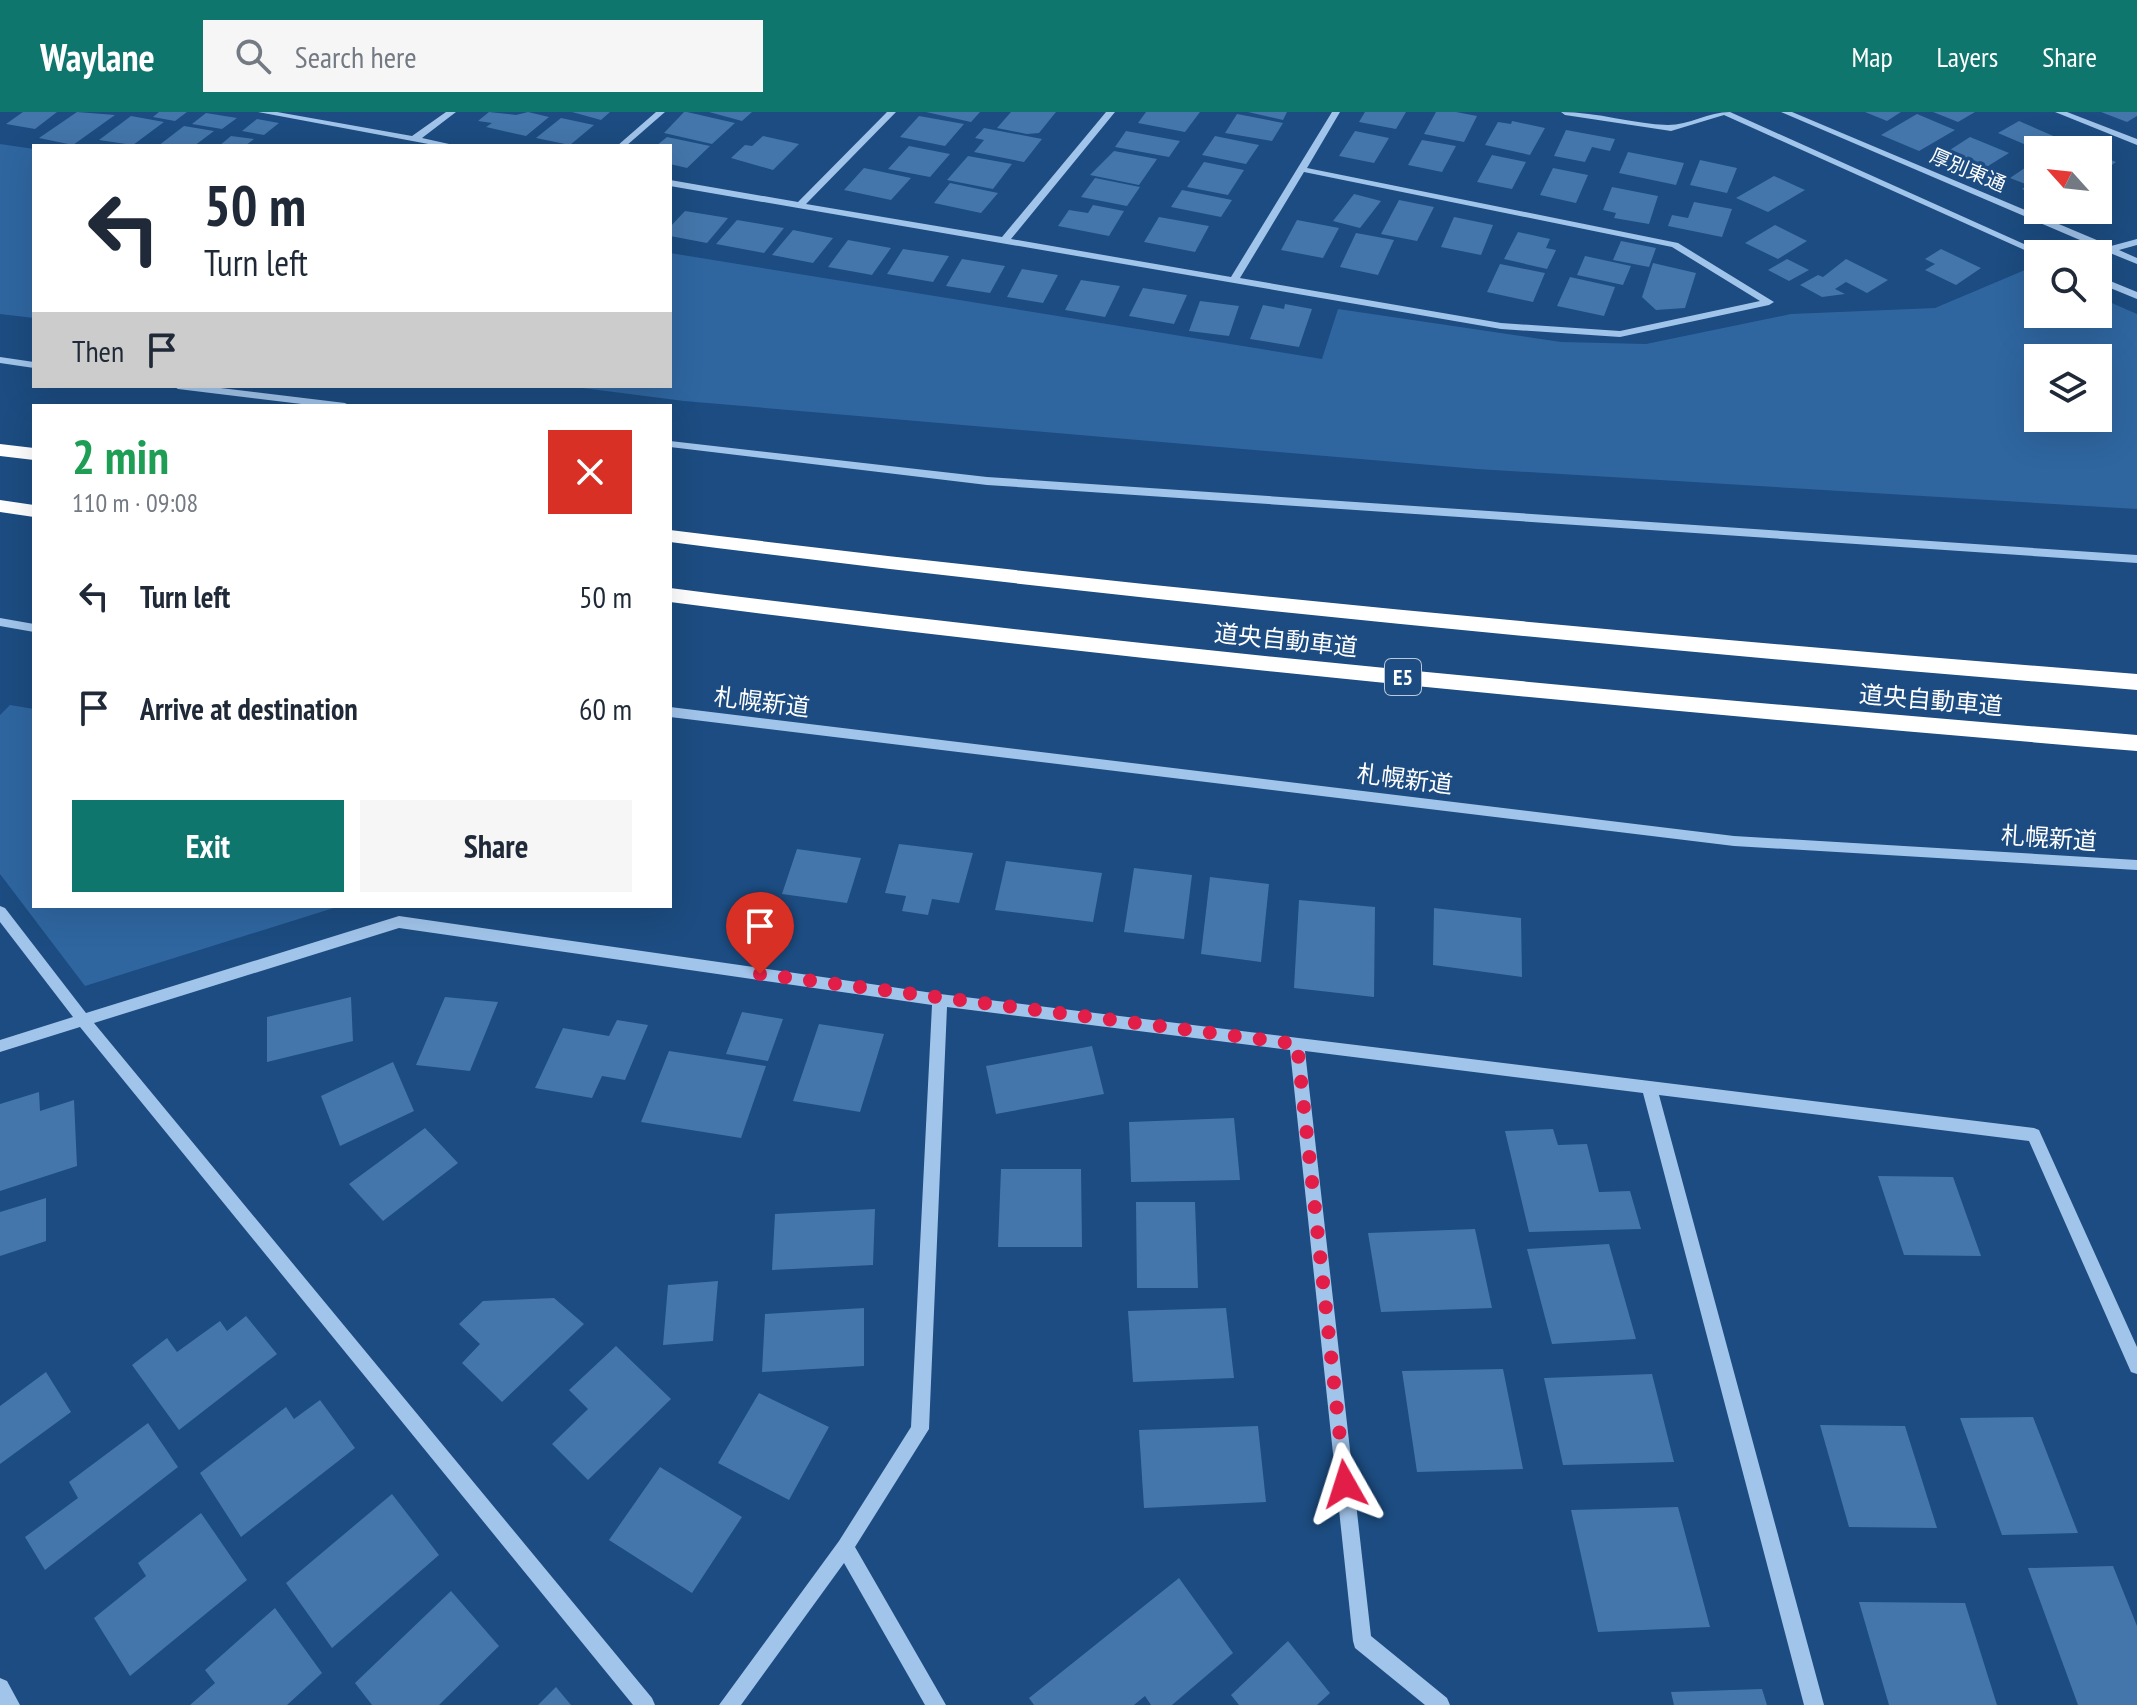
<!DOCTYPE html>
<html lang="en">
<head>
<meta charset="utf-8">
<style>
  body { margin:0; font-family:"PT Sans Narrow","Noto Sans JP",sans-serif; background:#f6f6f7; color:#1f2937; height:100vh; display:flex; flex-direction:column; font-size:30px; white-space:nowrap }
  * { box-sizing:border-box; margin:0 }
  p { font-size:26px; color:#747a83 }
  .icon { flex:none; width:44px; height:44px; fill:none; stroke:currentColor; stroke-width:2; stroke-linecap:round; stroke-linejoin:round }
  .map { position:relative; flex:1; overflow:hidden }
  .panel { position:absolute; left:32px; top:292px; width:640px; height:504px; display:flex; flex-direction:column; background:#fff; border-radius:0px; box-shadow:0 8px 32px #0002 }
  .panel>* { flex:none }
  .banner { position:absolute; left:32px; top:32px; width:640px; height:244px; border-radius:0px; box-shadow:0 8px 32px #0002; background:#fff; color:#1f2937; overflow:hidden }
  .needle { width:52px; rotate:297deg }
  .controls { position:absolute; left:2024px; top:24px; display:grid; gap:16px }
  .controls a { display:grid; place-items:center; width:88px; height:88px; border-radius:0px; background:#fff; box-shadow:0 8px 32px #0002; font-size:40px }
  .pin { position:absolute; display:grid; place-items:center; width:68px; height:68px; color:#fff; margin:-82px -34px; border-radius:50% 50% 50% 0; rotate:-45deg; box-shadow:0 0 8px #0007 }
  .pin .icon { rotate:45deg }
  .me { position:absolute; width:88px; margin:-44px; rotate:354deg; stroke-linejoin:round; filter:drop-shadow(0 0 6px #0008) }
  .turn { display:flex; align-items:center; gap:28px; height:168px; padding:0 40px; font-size:36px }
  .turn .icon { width:104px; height:104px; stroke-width:2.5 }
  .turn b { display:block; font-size:56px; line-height:68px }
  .then { display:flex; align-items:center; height:76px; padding:0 40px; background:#0003; gap:16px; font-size:30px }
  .round { display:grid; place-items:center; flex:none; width:84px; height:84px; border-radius:0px; background:#f6f6f7 }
  .head { display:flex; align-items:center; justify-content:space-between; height:136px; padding:0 40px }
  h1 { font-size:48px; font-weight:600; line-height:60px; color:#1e9e55 }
  .primary-button { display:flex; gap:16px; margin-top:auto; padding:16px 40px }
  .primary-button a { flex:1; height:92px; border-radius:0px; background:#0f766e; color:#fff; font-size:32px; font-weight:600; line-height:92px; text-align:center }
  .primary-button a+a { background:#f6f6f7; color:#1f2937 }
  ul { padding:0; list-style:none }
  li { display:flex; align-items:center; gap:24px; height:112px; padding:0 40px }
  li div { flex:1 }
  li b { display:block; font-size:30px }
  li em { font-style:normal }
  header { display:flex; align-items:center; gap:48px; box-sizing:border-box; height:112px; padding:0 40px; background:#0f766e; color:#fff }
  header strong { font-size:38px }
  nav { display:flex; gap:44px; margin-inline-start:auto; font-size:28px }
  .search { width:560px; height:72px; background:#f6f6f7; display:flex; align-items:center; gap:20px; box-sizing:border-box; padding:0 28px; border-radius:0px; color:#747a83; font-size:30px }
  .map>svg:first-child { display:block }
  .green { fill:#2f66a0; fill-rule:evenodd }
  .building { fill:#4476ab }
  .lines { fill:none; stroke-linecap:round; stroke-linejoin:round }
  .minor { fill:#a1c4ea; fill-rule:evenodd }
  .highway { fill:#fff; fill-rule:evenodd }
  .route { stroke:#e11d48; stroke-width:14; stroke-dasharray:0 25.2 }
  .labels { text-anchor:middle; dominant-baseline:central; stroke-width:7; stroke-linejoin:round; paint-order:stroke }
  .far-street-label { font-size:20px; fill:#fff; stroke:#1c4c81 }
  .shield { fill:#1c4c81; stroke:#bbc9d9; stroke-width:2 }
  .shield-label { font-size:22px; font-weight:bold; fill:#fff }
  .street-label { font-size:24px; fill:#fff; stroke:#1c4c81 }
</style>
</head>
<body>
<header>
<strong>Waylane</strong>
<div class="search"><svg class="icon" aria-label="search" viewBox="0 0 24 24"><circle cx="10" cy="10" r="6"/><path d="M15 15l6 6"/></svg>Search here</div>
<nav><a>Map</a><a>Layers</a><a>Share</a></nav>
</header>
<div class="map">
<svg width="2137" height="1593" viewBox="0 0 2137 1593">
  <rect width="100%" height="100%" fill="#1c4c81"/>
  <!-- green -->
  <g class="green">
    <polygon points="0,32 34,37 34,206 0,202"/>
    <path d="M670 141 1322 247 1338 197 1561 230 1646 232 1791 202 1935 196 2032 155 2038 158V202H2098V185L2137 202V397L1477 357 684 289 567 274H670ZM2038 246H2098V306H2038Z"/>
    <polygon points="10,593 34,597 34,794 340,794 85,874 0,762 0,603"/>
  </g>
  <!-- building -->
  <g class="building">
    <polygon points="23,0 57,0 35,17 6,12"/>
    <polygon points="77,0 115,3 73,33 39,26"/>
    <polygon points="159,0 187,0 175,9 153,5"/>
    <polygon points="489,0 516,3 528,0 549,5 526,24 486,15 492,11 478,9"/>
    <polygon points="572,0 610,0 601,8"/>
    <polygon points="684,0 687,0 735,11 712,32 664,21"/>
    <polygon points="709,0 752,0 742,9"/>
    <polygon points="926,0 980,0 971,10"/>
    <polygon points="1011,0 1056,0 1039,21 1027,22 997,16"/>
    <polygon points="1146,0 1200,0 1185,20 1138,11"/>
    <polygon points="1248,0 1287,0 1283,8"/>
    <polygon points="1365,0 1406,0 1396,17 1359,10"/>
    <polygon points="1436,0 1456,0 1477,4 1464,30 1424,22"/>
    <polygon points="1865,0 1901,0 1887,9"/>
    <polygon points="1933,0 1975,0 1958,10"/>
    <polygon points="2101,0 2137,0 2137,4 2127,10"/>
    <polygon points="206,1 237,6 222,17 192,12"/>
    <polygon points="1237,2 1283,11 1272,29 1225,21"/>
    <polygon points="1917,2 1955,18 1919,39 1881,23"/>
    <polygon points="131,4 164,10 133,33 99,28"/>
    <polygon points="919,4 964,12 945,34 900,25"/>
    <polygon points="561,6 594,13 570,33 536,26"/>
    <polygon points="257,7 279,11 264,23 242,19"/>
    <polygon points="1512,9 1545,16 1530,43 1485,33 1498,10 1511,12"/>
    <polygon points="2019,9 2058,26 2038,38 1998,21"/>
    <polygon points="184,14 214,19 194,34 158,34"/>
    <polygon points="984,16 1042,27 1024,50 974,40 984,28 975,26"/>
    <polygon points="1566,18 1615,27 1610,39 1592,35 1585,50 1554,44"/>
    <polygon points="1126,19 1180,29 1169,45 1115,35"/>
    <polygon points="1355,19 1389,26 1374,51 1339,44"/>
    <polygon points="231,24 254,27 245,34 219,34"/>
    <polygon points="763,24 799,32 773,58 731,46 745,33 752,34"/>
    <polygon points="1215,24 1259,33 1246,52 1202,43"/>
    <polygon points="667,25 710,34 687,56 670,52 670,34 656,34"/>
    <polygon points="1970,25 2009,41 1980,59 1942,43"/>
    <polygon points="1422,28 1456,34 1442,60 1408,53"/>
    <polygon points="909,34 950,42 930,65 888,57"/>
    <polygon points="1114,39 1157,47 1139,73 1090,63"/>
    <polygon points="1628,40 1684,51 1676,73 1619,61"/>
    <polygon points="1492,43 1526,50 1512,77 1477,70"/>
    <polygon points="2098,43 2116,50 2098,63"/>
    <polygon points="968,44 1012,52 993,77 947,68"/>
    <polygon points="1700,48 1737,56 1727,81 1690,73"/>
    <polygon points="2035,49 2038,50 2038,84 2022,77 2028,73 2010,66"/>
    <polygon points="1204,50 1244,58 1228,83 1187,75"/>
    <polygon points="864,56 911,66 891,88 844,78"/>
    <polygon points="1553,56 1588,63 1576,91 1540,83"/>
    <polygon points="1774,64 1805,78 1768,100 1736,86"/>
    <polygon points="1095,66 1140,75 1127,94 1081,85"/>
    <polygon points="950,71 998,81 981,101 934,91"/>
    <polygon points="1612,75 1658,84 1649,112 1614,106 1616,101 1603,98"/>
    <polygon points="1182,78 1232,88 1221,105 1171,95"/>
    <polygon points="1354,82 1381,89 1360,116 1333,109"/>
    <polygon points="1399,88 1434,95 1417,129 1381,122"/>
    <polygon points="1694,90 1732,97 1722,125 1668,114 1672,103 1688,106"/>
    <polygon points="1093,93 1124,99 1109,124 1058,114 1069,98 1088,101"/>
    <polygon points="685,99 728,106 707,131 670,124 670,115"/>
    <polygon points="1159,105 1209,114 1195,140 1144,130"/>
    <polygon points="1454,105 1493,113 1481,143 1441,135"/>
    <polygon points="737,108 784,116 764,141 716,132"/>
    <polygon points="1297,108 1339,116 1323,146 1281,138"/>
    <polygon points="1775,113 1807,129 1778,147 1745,131"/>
    <polygon points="793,118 833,126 813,151 772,143"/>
    <polygon points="1518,120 1550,127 1546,136 1556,138 1547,157 1504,147"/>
    <polygon points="1356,121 1394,128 1378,163 1340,155"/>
    <polygon points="848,128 891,136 872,163 828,155"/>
    <polygon points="1621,129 1656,136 1649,155 1613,148"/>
    <polygon points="903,137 949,144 933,170 887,162"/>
    <polygon points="1941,137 1981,156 1956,173 1925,158 1935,152 1925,147"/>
    <polygon points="1585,144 1631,154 1623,173 1577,163"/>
    <polygon points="962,147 1005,154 990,181 946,174"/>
    <polygon points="1787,147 1809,158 1789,169 1768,158"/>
    <polygon points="1846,147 1888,168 1867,181 1846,170 1835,177 1845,182 1822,185 1800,173 1818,163 1823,165"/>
    <polygon points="1653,151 1696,161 1685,196 1656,198 1642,185"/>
    <polygon points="1500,152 1545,161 1533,190 1487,180"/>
    <polygon points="1022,157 1058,163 1043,191 1007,185"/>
    <polygon points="1570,165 1615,175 1604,204 1557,194"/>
    <polygon points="1081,168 1120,174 1105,205 1065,198"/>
    <polygon points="1143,176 1187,183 1174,212 1129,204"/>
    <polygon points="1200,189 1239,194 1229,224 1189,219"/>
    <polygon points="1285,192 1312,197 1299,235 1250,227 1263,193 1284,197"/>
    <polygon points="899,732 973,741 959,791 932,787 928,803 902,799 906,784 885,781"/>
    <polygon points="797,737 861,746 847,791 782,782"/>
    <polygon points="1006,749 1102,761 1093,810 995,798"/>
    <polygon points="1134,756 1192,763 1184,827 1124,820"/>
    <polygon points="1210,765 1269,772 1261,850 1201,842"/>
    <polygon points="1299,788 1375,795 1374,885 1294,876"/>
    <polygon points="1434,796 1521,806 1522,865 1433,853"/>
    <polygon points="351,885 353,929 267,950 267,905"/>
    <polygon points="445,885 498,890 470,959 416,953"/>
    <polygon points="742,900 783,907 768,949 726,942"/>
    <polygon points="617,908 648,913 625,968 602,964 592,986 535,976 563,916 609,924"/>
    <polygon points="819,912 884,922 860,1000 793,989"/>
    <polygon points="1092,934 1104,982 996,1002 986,954"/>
    <polygon points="669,939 766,954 741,1026 641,1010"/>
    <polygon points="393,950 414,999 340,1034 321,984"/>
    <polygon points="39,980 40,999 74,988 77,1054 0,1079 0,992"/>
    <polygon points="1234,1006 1240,1068 1131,1070 1129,1010"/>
    <polygon points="425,1016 458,1051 383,1109 349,1072"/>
    <polygon points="1553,1017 1558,1033 1587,1032 1599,1080 1630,1079 1641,1117 1529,1120 1505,1019"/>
    <polygon points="1001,1057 1081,1057 1082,1135 998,1135"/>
    <polygon points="1878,1064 1953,1065 1981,1144 1904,1143"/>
    <polygon points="46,1086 46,1129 0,1144 0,1100"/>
    <polygon points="1136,1090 1195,1090 1198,1176 1137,1176"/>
    <polygon points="875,1097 873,1153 772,1158 775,1102"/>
    <polygon points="1475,1117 1492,1196 1381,1200 1368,1121"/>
    <polygon points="1609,1132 1636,1227 1552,1232 1527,1137"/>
    <polygon points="718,1169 713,1229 663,1233 668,1173"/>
    <polygon points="554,1186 584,1212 502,1290 462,1251 480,1232 459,1212 483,1189"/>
    <polygon points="864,1196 864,1254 762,1260 765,1202"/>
    <polygon points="1226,1196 1234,1266 1133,1270 1128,1199"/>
    <polygon points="246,1204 277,1242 179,1318 132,1253 167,1226 177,1240 220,1209 227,1219"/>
    <polygon points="616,1234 671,1287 588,1368 552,1332 588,1297 569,1278"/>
    <polygon points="1503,1257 1523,1357 1417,1360 1402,1259"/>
    <polygon points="46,1260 71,1300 0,1352 0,1294"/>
    <polygon points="1652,1262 1674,1350 1563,1353 1544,1266"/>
    <polygon points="759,1281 829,1315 789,1388 718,1351"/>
    <polygon points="320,1288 355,1336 241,1425 200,1361 286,1295 294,1307"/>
    <polygon points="2033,1305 2078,1421 2002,1423 1960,1306"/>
    <polygon points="148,1311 178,1355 45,1458 25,1425 78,1386 69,1370"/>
    <polygon points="1820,1313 1905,1314 1937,1416 1849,1415"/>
    <polygon points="1258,1314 1266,1390 1144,1396 1139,1318"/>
    <polygon points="660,1355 742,1405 692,1481 609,1428"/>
    <polygon points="392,1382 439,1443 332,1536 286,1471"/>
    <polygon points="1678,1395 1710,1515 1598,1520 1571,1398"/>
    <polygon points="201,1401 247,1468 130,1564 94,1506 146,1464 138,1451"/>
    <polygon points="2113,1454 2137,1514 2137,1593 2078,1593 2028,1456"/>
    <polygon points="1179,1466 1233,1541 1172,1593 1151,1593 1145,1584 1134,1593 1034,1593 1029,1586"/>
    <polygon points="451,1479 499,1534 439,1593 372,1593 355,1571"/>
    <polygon points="1859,1490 1965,1491 1997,1593 1889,1593"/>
    <polygon points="275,1496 322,1561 287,1593 190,1593 215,1571 205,1558"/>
    <polygon points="1288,1529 1330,1581 1317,1593 1239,1593 1231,1583"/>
    <polygon points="556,1575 571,1593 538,1593"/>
    <polygon points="1762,1577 1767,1593 1674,1593 1671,1580"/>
  </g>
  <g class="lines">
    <!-- minor -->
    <g class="minor">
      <polygon points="258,0 277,0 412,24 446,0 456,0 422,26 458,34 439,34"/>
      <polygon points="656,0 665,0 626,34 617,34"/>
      <path d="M887 0H896L806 92 1002 125 1106 0H1115L1011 127 1231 165 1332 0H1340L1307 56 1678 131 1774 190 1769 193 1620 225 1501 217 670 74V68L798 90ZM1304 60 1672 135 1760 189 1620 219 1501 211 1240 166Z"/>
      <path d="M1561 0C1598 0 1633 12 1668 13 1689 13 1709 0 1730 0L2046 142H2038V144L1724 3 1671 19 1565 3Z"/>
      <polygon points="1781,0 1792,0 2111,134 2137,127 2137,133 2119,138 2137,146 2137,152 2110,141 2098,144 2098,142 2090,142 2101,137"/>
      <polygon points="2055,0 2067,0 2137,27 2137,33"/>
      <polygon points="2098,164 2137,180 2137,187 2098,171"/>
      <polygon points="0,245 34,250 34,256 0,251"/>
      <polygon points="173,274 204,274 345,291 350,294 318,294 178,277"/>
      <polygon points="670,329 987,365 2137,443 2137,451 987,373 670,335"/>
      <polygon points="0,506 34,512 34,520 0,514"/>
      <polygon points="670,595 1734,724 2137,748 2137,758 1734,734 670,605"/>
      <polygon points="0,794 5,796 86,901 399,804 940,882 2034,1016 2039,1018 2137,1235 2137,1262 2131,1260 2029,1029 1659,983 1824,1593 1804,1593 1643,981 1305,939 1371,1524 1447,1586 1450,1593 1425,1593 1355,1536 1353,1529 1290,938 947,895 929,1317 855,1435 946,1593 925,1593 844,1451 741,1593 719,1593 839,1429 911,1315 932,893 399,816 94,911 652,1586 655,1593 633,1593 80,915 0,940 0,928 73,905 0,810"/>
      <polygon points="0,1566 7,1569 20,1593 0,1593"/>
    </g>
    <!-- highway -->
    <g class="highway">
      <polygon points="0,332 34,336 34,348 0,344"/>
      <polygon points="0,388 34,393 34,405 0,400"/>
      <path d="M670 418C1158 478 1647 523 2137 562V578C1647 538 1158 492 670 430Z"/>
      <path d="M670 476C1158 538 1647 583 2137 623V639C1647 598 1158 553 670 490Z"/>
    </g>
  </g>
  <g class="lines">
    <!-- route -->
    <polyline class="route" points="760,862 1297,932 1345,1372"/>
  </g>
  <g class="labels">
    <!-- far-street labels -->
    <g class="far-street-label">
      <text transform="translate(1968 58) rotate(23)">厚別東通</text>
    </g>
    <!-- shield labels -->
    <rect class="shield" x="1385" y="547" width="36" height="36" rx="6"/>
    <g class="shield-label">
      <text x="1403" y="565">E5</text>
    </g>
    <!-- street labels -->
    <g class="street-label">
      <text transform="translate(1286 528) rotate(6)">道央自動車道</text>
      <text transform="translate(1931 588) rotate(5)">道央自動車道</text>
      <text transform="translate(762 590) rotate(7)">札幌新道</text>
      <text transform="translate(1405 667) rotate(7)">札幌新道</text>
      <text transform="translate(2049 726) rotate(4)">札幌新道</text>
    </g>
  </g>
</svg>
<div class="controls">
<a><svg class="needle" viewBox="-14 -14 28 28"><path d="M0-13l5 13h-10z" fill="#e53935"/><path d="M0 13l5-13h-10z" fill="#747a83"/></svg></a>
<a><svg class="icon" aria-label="search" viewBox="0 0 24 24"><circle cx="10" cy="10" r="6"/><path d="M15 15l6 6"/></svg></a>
<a><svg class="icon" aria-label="layers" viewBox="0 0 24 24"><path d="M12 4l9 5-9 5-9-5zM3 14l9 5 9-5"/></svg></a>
</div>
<div class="pin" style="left:760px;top:862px;background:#d93025"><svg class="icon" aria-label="arrive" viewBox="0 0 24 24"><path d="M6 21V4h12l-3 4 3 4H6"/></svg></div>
<svg class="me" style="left:1345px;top:1372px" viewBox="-20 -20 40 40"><path d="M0-17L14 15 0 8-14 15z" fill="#e11d48" stroke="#fff" stroke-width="4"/></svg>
<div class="banner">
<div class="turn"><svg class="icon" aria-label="left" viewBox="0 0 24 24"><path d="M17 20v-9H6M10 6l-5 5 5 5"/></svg><div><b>50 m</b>Turn left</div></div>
<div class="then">Then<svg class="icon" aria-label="arrive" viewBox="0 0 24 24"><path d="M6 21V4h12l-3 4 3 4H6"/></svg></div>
</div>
<section class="panel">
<div class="head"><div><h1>2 min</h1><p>110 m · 09:08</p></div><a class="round" style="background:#d93025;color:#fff"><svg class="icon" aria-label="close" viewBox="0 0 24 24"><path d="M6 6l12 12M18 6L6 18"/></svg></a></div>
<ul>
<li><svg class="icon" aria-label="left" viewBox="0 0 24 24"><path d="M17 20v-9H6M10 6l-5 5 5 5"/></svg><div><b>Turn left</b></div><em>50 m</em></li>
<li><svg class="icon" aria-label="arrive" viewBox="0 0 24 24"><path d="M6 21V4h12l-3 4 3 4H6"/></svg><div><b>Arrive at destination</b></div><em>60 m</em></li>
</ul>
<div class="primary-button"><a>Exit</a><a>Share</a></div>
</section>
</div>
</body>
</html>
